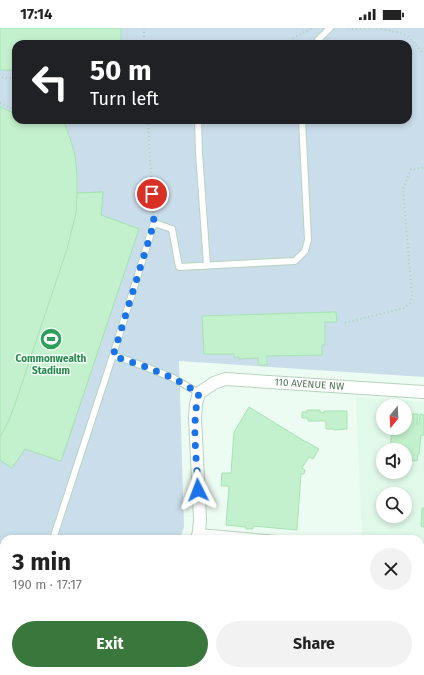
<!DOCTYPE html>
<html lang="en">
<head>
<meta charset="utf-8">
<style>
  body { margin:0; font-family:"Fira Sans",sans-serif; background:#f2f2f2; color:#222; height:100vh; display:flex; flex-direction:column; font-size:15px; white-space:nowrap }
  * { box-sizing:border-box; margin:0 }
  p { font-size:13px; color:#767676 }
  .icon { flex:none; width:22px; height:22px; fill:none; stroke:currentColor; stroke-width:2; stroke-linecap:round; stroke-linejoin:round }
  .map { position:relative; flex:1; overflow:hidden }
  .details { position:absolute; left:0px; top:507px; width:424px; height:140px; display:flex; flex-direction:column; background:#fff; border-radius:12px 12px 0 0; box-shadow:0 2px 6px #0003 }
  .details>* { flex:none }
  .hud { position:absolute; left:12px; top:12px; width:400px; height:84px; border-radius:12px; box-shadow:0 2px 6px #0003; background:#202124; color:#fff; overflow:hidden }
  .needle { width:26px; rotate:198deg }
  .controls { position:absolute; left:376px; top:371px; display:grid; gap:8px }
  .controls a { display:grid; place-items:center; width:36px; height:36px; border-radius:50%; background:#fff; box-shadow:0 2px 6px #0003; font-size:20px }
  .pin { position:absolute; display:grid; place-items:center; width:34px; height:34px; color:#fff; margin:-17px; border:2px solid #fff; border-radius:50%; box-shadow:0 1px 4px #0007 }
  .me { position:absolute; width:44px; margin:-22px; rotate:357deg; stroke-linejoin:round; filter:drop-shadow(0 0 3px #0008) }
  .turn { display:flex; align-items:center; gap:14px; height:84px; padding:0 12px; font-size:18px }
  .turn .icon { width:52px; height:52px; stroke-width:2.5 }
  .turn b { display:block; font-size:28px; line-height:34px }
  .round { display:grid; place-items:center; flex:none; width:42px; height:42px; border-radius:21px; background:#f2f2f2 }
  .overview { display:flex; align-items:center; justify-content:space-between; height:68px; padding:0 12px }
  h1 { font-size:24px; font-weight:700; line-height:30px }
  .cta { display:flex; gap:8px; margin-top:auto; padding:8px 12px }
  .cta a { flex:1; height:46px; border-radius:24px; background:#3a773c; color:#fff; font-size:16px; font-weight:700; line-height:46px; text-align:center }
  .cta a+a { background:#f2f2f2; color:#222 }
  .status { display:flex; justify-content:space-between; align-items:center; height:28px; padding:0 20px; background:#fff; direction:ltr }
  .status svg { height:11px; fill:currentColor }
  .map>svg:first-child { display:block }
  .residential { fill:#e0f9e9; fill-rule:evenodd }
  .green { fill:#caddea; fill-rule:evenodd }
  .building { fill:#c4f1cd; stroke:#a5e3b1 }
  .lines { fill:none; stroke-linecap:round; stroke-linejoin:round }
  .lane-casing { stroke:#b7d3be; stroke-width:8 }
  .street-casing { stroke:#b7d3be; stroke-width:14 }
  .secondary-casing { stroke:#afd1b7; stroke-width:18 }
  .path { stroke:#a7d6b0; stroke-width:2; stroke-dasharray:1 3; stroke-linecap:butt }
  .lane { stroke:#fff; stroke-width:6 }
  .street { stroke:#fff; stroke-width:12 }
  .secondary { stroke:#fff; stroke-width:16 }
  .route { stroke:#1a73e8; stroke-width:7; stroke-dasharray:0 12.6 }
  .labels { text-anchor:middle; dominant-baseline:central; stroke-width:3; stroke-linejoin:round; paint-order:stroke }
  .leisure-label { font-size:10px; font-weight:bold; fill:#27864d; stroke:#f3fef7 }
  .street-label { font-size:10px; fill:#4f7755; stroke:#f3fef7 }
</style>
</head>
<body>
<div class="status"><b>17:14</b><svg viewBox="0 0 49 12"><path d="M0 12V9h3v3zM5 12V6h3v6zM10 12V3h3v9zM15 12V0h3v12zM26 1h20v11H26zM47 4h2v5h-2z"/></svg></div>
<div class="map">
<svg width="424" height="647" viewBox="0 0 424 647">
  <rect width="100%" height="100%" fill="#ecfcf3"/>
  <!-- residential -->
  <g class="residential">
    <path d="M356 369 424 374V517H420V511H362ZM383 378H405V400H383ZM383 422H405V444H383ZM383 466H405V488H383Z"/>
    <polygon points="420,528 424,529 424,625 420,625"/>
  </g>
  <!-- green -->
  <path class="green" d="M0 0H424V349L179 333 184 499 180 511H4V557L0 556ZM16 16H408V92H16Z"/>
  <!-- building -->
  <g class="building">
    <polygon points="0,0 121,0 121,16 16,16 16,42 0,42"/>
    <polygon points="0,79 16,86 16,92 23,92 23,93 63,92 70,110 75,127 77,148 77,165 103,164 101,187 139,201 61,433 25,421 12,440 0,432"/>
    <polygon points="103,164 101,187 139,201 61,433 25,421 12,440 0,432 0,409 9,392 15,376 67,221 76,185 77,165"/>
    <polygon points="336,284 337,294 325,294 325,317 322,317 322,327 267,328 267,337 259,337 258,330 239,331 239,329 234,329 234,326 204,326 202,288"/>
    <polygon points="249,379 306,414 307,414 319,421 313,431 309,429 302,440 305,442 304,446 301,446 297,502 253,498 253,501 246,501 246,499 226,497 229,458 221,458 222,445 231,445 234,404"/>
    <polygon points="307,382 320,382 320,384 324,385 324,383 347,383 347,401 334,402 334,401 326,401 326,393 308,393 308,390 302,390 302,384 307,384"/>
    <polygon points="405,384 409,385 409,386 418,386 417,396 419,396 420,386 424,387 424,407 421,407 419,426 418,426 417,433 405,432 405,422 390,422 392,400 405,400"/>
    <polygon points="422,480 424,480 424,499 421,498"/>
    <rect x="420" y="569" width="4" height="54"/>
    <polygon points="0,617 4,618 4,633 0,632"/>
    <polygon points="41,643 58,643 57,647 40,647"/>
    <polygon points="61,643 76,643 75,647 60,647"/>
    <polygon points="80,643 96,643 95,647 78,647"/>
  </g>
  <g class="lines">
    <!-- lane casing -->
    <g class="lane-casing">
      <g id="lane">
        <polyline points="316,16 318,12 330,0"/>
        <polyline points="198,92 199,125 207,237"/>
        <polyline points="113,327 146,339 173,350 199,365"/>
        <polyline points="199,504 277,511"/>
        <polyline points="53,511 113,327 154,195 172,201 179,239 295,233 305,223 308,212 302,92"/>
        <polyline points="420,522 424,522"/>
      </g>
    </g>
    <!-- street casing -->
    <g class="street-casing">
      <g id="street">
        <path id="s1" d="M197 511 199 504 200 491 195 390 196 376 199 365 214 355 225 351 424 364"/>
        <polyline points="151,647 152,643"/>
      </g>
    </g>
    <!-- secondary casing -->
    <g class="secondary-casing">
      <g id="secondary">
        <polyline points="0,585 4,587"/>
        <polyline points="249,643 424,646"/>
      </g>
    </g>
    <!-- path -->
    <g class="path">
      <polyline points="144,0 144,16"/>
      <polyline points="348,0 351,1 370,0"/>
      <polyline points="377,0 401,5 409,9 424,26"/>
      <polyline points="287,16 295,9 312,0"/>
      <polyline points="2,49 16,51"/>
      <polyline points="0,75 16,82"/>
      <polyline points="148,92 153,186"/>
      <polyline points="345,295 404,280 410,275 412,268 403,161 411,141 424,140"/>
    </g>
    <!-- lane -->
    <use href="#lane" class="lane"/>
    <!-- street -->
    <use href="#street" class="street"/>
    <!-- secondary -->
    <use href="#secondary" class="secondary"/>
  </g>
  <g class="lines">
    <!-- route -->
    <path class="route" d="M152 166 154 195 113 328 146 339 173 350 199 365C191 396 197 430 198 462"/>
  </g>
  <!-- icons -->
  <defs>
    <g id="stadium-disc" transform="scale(1.15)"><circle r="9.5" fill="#2e9e5b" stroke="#f3fef7"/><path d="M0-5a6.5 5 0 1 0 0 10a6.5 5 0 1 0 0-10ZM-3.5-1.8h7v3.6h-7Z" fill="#fff"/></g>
  </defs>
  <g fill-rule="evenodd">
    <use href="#stadium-disc" x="51" y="311"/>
  </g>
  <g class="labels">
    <!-- leisure labels -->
    <g class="leisure-label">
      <text x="51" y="331">Commonwealth<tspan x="51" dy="12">Stadium</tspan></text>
    </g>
    <!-- street labels -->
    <g class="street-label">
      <text stroke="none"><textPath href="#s1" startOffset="261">110 AVENUE NW</textPath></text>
    </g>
  </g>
</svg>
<div class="controls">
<a><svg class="needle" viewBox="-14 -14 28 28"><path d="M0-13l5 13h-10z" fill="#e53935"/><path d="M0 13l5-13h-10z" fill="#767676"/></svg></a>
<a><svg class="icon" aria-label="sound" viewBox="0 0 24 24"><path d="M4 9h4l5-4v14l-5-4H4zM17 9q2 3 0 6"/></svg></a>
<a><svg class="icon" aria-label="search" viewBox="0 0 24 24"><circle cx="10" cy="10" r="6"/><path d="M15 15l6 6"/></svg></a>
</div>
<div class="pin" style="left:152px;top:166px;background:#d93025"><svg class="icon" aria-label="arrive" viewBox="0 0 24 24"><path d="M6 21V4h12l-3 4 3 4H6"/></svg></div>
<svg class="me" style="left:198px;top:462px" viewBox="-20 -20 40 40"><path d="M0-17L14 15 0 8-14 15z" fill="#1a73e8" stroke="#fff" stroke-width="4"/></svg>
<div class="hud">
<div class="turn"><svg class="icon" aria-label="left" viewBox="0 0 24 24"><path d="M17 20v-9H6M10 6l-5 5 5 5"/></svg><div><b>50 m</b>Turn left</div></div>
</div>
<section class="details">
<div class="overview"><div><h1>3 min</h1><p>190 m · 17:17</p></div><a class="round"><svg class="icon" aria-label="close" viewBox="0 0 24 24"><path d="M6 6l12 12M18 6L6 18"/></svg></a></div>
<div class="cta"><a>Exit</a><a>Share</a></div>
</section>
</div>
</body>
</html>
